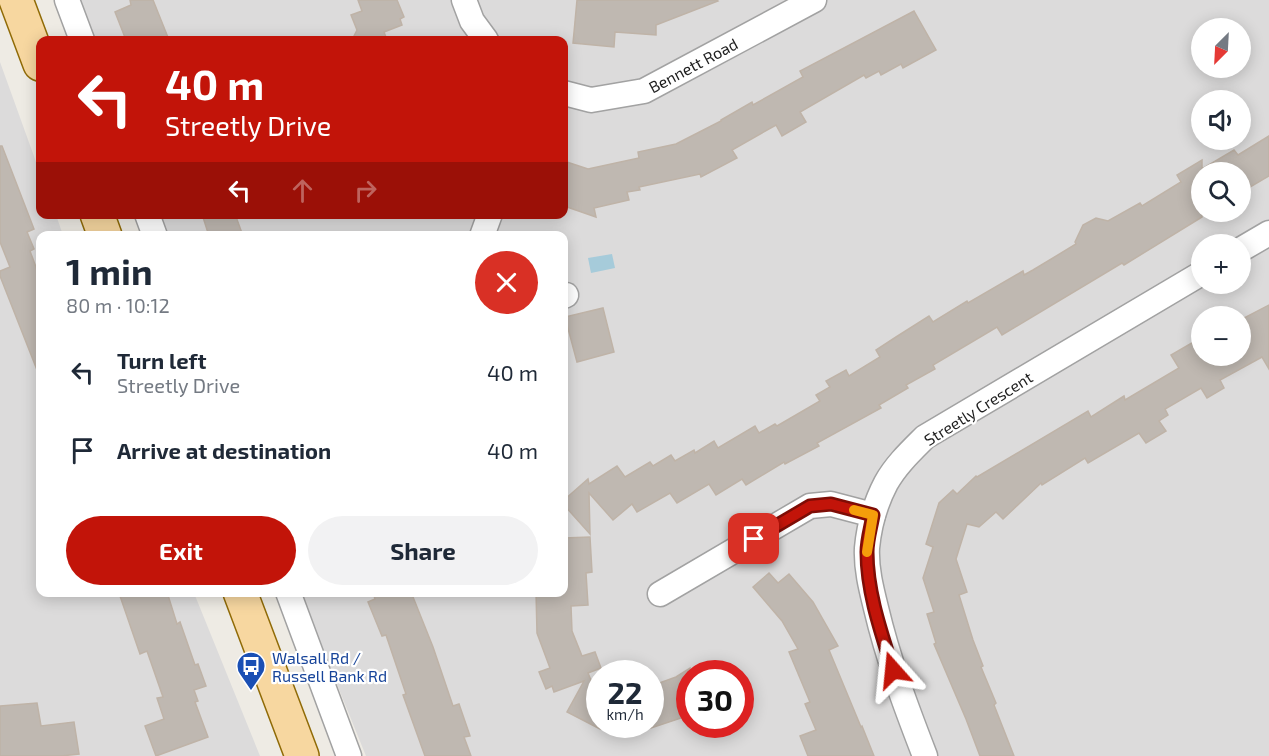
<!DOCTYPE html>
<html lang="en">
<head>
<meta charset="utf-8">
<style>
  body { margin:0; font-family:"Exo 2",sans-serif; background:#f2f2f3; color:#1f2937; height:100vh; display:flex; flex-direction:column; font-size:22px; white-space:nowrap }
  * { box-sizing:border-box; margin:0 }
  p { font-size:20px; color:#747a83 }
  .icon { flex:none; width:33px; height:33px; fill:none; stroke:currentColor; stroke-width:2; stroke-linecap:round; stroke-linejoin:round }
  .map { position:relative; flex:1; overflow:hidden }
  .panel { position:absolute; left:36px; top:231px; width:532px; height:366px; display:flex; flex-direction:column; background:#fff; border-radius:12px; box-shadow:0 3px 15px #0003 }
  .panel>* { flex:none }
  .hud { position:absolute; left:36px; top:36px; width:532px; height:183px; border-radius:12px; box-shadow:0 3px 15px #0003; background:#c21409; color:#fff; overflow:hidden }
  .needle { width:39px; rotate:204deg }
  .buttons { position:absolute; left:1191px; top:18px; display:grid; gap:12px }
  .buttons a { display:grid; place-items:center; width:60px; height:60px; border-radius:50%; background:#fff; box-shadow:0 3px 15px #0003; font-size:30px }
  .speed { position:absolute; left:586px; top:660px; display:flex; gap:12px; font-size:30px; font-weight:700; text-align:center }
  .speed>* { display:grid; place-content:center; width:78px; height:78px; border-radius:50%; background:#fff; box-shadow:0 3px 15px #0003; line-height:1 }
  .speed small { font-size:15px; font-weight:400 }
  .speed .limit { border:9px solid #d22; background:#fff; color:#111 }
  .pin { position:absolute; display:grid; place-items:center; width:51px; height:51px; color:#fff; margin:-26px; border-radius:12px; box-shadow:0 3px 9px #0006 }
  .me { position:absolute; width:66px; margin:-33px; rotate:342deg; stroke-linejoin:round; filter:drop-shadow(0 0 4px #0008) }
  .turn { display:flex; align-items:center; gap:21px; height:126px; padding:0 30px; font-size:27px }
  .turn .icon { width:78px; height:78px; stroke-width:2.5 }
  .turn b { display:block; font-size:42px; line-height:51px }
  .lanes { display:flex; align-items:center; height:57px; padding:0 30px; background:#0003; justify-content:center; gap:30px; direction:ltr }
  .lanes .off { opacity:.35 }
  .round { display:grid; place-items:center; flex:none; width:63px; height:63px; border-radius:32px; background:#f2f2f3 }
  .overview { display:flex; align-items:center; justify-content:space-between; height:102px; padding:0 30px }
  h1 { font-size:36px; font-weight:700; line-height:45px }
  .primary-button { display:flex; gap:12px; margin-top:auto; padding:12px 30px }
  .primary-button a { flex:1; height:69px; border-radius:36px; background:#c21409; color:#fff; font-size:24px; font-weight:700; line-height:69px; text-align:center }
  .primary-button a+a { background:#f2f2f3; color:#1f2937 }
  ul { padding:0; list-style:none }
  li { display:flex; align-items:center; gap:18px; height:78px; padding:0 30px }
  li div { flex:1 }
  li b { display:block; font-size:22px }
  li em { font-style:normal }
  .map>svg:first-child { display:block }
  .residential { fill:#dcdbdb; fill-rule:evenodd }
  .water { fill:#a6cbda }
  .building { fill:#bfb8b1; stroke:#bfb3a7; stroke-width:1.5 }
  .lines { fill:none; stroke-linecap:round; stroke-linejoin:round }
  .minor-casing { stroke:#a2a2a2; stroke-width:27 }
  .primary-casing { stroke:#906b07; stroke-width:36 }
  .minor { stroke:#fff; stroke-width:24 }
  .primary { stroke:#f7d7a0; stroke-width:33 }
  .route-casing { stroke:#7e0d06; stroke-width:15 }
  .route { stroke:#c21409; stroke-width:10 }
  .slow { stroke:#f59e0b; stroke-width:10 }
  .labels { text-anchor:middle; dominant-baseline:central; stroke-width:4.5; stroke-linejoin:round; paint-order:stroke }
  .street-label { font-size:16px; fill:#1e1e1e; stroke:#fff }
  .transit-label { font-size:16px; fill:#164399; stroke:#fff; text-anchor:start }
</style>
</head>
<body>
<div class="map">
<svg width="1269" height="756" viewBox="0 0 1269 756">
  <rect width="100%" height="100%" fill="#eeebe4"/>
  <!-- residential -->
  <g class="residential">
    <path d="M80 0H1269V756H366L300 593 564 592V236L167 235 159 215 564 214V40H95ZM1202 28H1240V68H1202ZM1202 100H1240V140H1202ZM1202 172H1240V212H1202ZM1202 244H1240V284H1202ZM1202 316H1240V356H1202ZM600 674H651V724H600ZM690 674H741V724H690Z"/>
    <polygon points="0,62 40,173 40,214 56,215 63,235 40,236 40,592 194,593 260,756 0,756"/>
  </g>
  <!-- water -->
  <polygon class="water" points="612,254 615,268 591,273 588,258"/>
  <!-- building -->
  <g class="building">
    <polygon points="130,0 153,0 169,40 126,40 115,12 131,5"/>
    <polygon points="358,0 397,0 404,17 400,19 402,25 384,32 387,40 352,40 357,30 351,15 362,11"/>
    <polygon points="577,0 717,0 718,1 656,25 656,35 615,32 614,47 573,43"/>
    <polygon points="914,11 936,50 903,68 901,64 881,75 879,71 866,78 864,75 800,112 806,122 782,136 776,125 732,150 737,158 701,177 700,174 639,187 640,190 627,192 629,200 594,208 596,217 564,206 564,161 588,169 639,158 638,152 676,144 721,121 721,120 752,102 753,105 803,77 800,71"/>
    <polygon points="1269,136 1269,176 1240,193 1240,172 1202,172 1202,217 1124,265 1122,263 1002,335 997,327 933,365 935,369 906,385 908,388 879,405 881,408 817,443 819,446 785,464 784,462 746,485 742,479 716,495 709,484 677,503 670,493 637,512 632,504 613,520 589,493 590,534 564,505 564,500 588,479 589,484 617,466 625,477 650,462 653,466 671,455 675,461 694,450 695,453 714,441 718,448 755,426 759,433 775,424 777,426 820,401 816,395 830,387 826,381 846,370 849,376 880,357 876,350 896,337 929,316 933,322 967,301 968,303 1023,271 1024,275 1033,270 1076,244 1075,242 1083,225 1096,218 1108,221 1140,203 1142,206 1181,182 1177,175 1202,160 1202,169 1234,150 1238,155"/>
    <polygon points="0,146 2,146 34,229 27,232 34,249 30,251 40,278 40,375 39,375 0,276 0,271 10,267 0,242"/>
    <polygon points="202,214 235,214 243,236 209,236"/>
    <polygon points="1269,305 1269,369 1262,357 1220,380 1224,388 1207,398 1201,388 1165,409 1168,415 1159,421 1166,431 1146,443 1139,433 1088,463 1085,458 1042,485 1041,483 1003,519 996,512 979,527 967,524 956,559 967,592 959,595 973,640 983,666 981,667 996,703 994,705 1014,756 980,756 966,719 934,644 936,643 927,614 934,612 923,578 933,547 926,544 939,503 953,490 957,494 976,476 977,477 1088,411 1091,417 1124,396 1125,400 1179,368 1171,355 1202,337 1202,356 1240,356 1240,335 1248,331 1242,319"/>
    <polygon points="603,308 614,352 577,362 565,317"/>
    <polygon points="590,537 592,572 586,573 588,605 571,606 572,631 582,656 595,652 601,668 588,673 600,702 600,729 567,712 584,681 554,692 552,686 546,689 539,672 550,668 537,633 536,592 564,592 564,538"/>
    <polygon points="769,573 778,583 789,574 813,602 838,646 829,650 861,727 862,726 874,756 808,756 800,736 816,730 805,704 810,702 789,652 798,649 782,621 753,587"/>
    <polygon points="131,592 167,592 177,624 180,622 195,665 198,664 206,686 194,690 198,701 195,702 208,737 156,756 145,726 164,719 157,698 163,697 147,651 140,654 120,596"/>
    <polygon points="373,592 411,592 433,647 453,706 459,704 470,736 464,737 471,756 425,756 403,695 406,694 386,635 382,636 368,602 375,599"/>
    <polygon points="690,668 690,715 651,728 651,686 676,677"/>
    <polygon points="37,703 41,726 74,722 79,754 61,756 0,756 0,706"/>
  </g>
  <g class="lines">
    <!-- minor casing -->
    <g class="minor-casing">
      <g id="minor">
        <polyline points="67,0 82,40"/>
        <polyline points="464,0 472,21 486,40"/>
        <polyline points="564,93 591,100 644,91 814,0"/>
        <polyline points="147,214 155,236"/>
        <polyline points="482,236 490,214"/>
        <polyline points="1240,250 1269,233"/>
        <polyline points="564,296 566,295"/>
        <polyline points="288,592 349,756"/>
        <polyline points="660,594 810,506 831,504 873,515"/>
        <path d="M925 756C906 707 888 659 876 608 871 588 866 568 867 548 869 526 876 502 886 483 896 465 911 451 925 437L1202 273"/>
      </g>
    </g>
    <!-- primary casing -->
    <g class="primary-casing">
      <g id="primary">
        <polyline points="16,0 40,64"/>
        <polyline points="97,214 105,236"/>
        <polyline points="240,592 302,756"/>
      </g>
    </g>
    <!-- minor -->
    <use href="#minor" class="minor"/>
    <!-- primary -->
    <use href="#primary" class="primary"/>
  </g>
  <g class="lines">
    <!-- route casing -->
    <g class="route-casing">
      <path id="route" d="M754 539 810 506 831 504 873 515C871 527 867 540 867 552 867 592 881 632 893 670"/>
    </g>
    <!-- route -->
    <use href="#route" class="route"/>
    <!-- slow -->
    <polyline class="slow" points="854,510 873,515 867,552"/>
  </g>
  <!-- icons -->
  <defs>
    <g id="bus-pin" transform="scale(1.5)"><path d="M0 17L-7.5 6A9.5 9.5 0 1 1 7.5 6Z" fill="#1a4fb4" stroke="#fff"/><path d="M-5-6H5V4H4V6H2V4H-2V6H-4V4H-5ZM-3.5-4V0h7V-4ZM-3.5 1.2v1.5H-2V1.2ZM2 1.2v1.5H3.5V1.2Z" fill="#fff"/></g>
  </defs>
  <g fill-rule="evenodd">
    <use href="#bus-pin" x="251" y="666"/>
  </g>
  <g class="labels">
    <!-- street labels -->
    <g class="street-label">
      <text transform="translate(693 65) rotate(-28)">Bennett Road</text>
      <text transform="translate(978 408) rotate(-32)">Streetly Crescent</text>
    </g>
    <!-- transit labels -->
    <g class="transit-label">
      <text x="272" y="657">Walsall Rd /<tspan x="272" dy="18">Russell Bank Rd</tspan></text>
    </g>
  </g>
</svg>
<div class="buttons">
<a><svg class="needle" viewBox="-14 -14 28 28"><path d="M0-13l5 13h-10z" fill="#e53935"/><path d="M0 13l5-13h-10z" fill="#747a83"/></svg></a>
<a><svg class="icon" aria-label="sound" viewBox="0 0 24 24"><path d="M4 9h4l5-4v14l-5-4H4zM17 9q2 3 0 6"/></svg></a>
<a><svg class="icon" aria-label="search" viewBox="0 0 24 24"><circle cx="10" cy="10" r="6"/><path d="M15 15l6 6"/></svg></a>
<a>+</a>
<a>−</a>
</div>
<div class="speed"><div>22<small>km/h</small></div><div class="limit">30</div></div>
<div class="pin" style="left:754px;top:539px;background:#d93025"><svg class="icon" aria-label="arrive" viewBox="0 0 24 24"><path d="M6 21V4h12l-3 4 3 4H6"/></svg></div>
<svg class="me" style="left:893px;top:670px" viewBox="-20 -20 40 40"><path d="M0-17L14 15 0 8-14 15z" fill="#c21409" stroke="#fff" stroke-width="4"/></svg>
<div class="hud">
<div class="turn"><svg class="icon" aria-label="left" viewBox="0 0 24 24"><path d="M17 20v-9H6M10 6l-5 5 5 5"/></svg><div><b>40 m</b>Streetly Drive</div></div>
<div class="lanes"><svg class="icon" aria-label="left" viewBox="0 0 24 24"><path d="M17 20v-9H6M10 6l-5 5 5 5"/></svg><svg class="icon off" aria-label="ahead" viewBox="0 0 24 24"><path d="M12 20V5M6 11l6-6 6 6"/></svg><svg class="icon off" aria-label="right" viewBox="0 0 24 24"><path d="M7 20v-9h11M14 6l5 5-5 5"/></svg></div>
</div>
<section class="panel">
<div class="overview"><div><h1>1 min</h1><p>80 m · 10:12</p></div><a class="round" style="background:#d93025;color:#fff"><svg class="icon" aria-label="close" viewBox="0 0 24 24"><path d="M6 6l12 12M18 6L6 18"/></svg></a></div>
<ul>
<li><svg class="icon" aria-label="left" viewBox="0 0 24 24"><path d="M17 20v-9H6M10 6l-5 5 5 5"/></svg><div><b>Turn left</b><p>Streetly Drive</p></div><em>40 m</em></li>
<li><svg class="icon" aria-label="arrive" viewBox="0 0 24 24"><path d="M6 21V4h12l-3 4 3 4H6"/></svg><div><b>Arrive at destination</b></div><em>40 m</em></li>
</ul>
<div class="primary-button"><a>Exit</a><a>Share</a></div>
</section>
</div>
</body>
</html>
